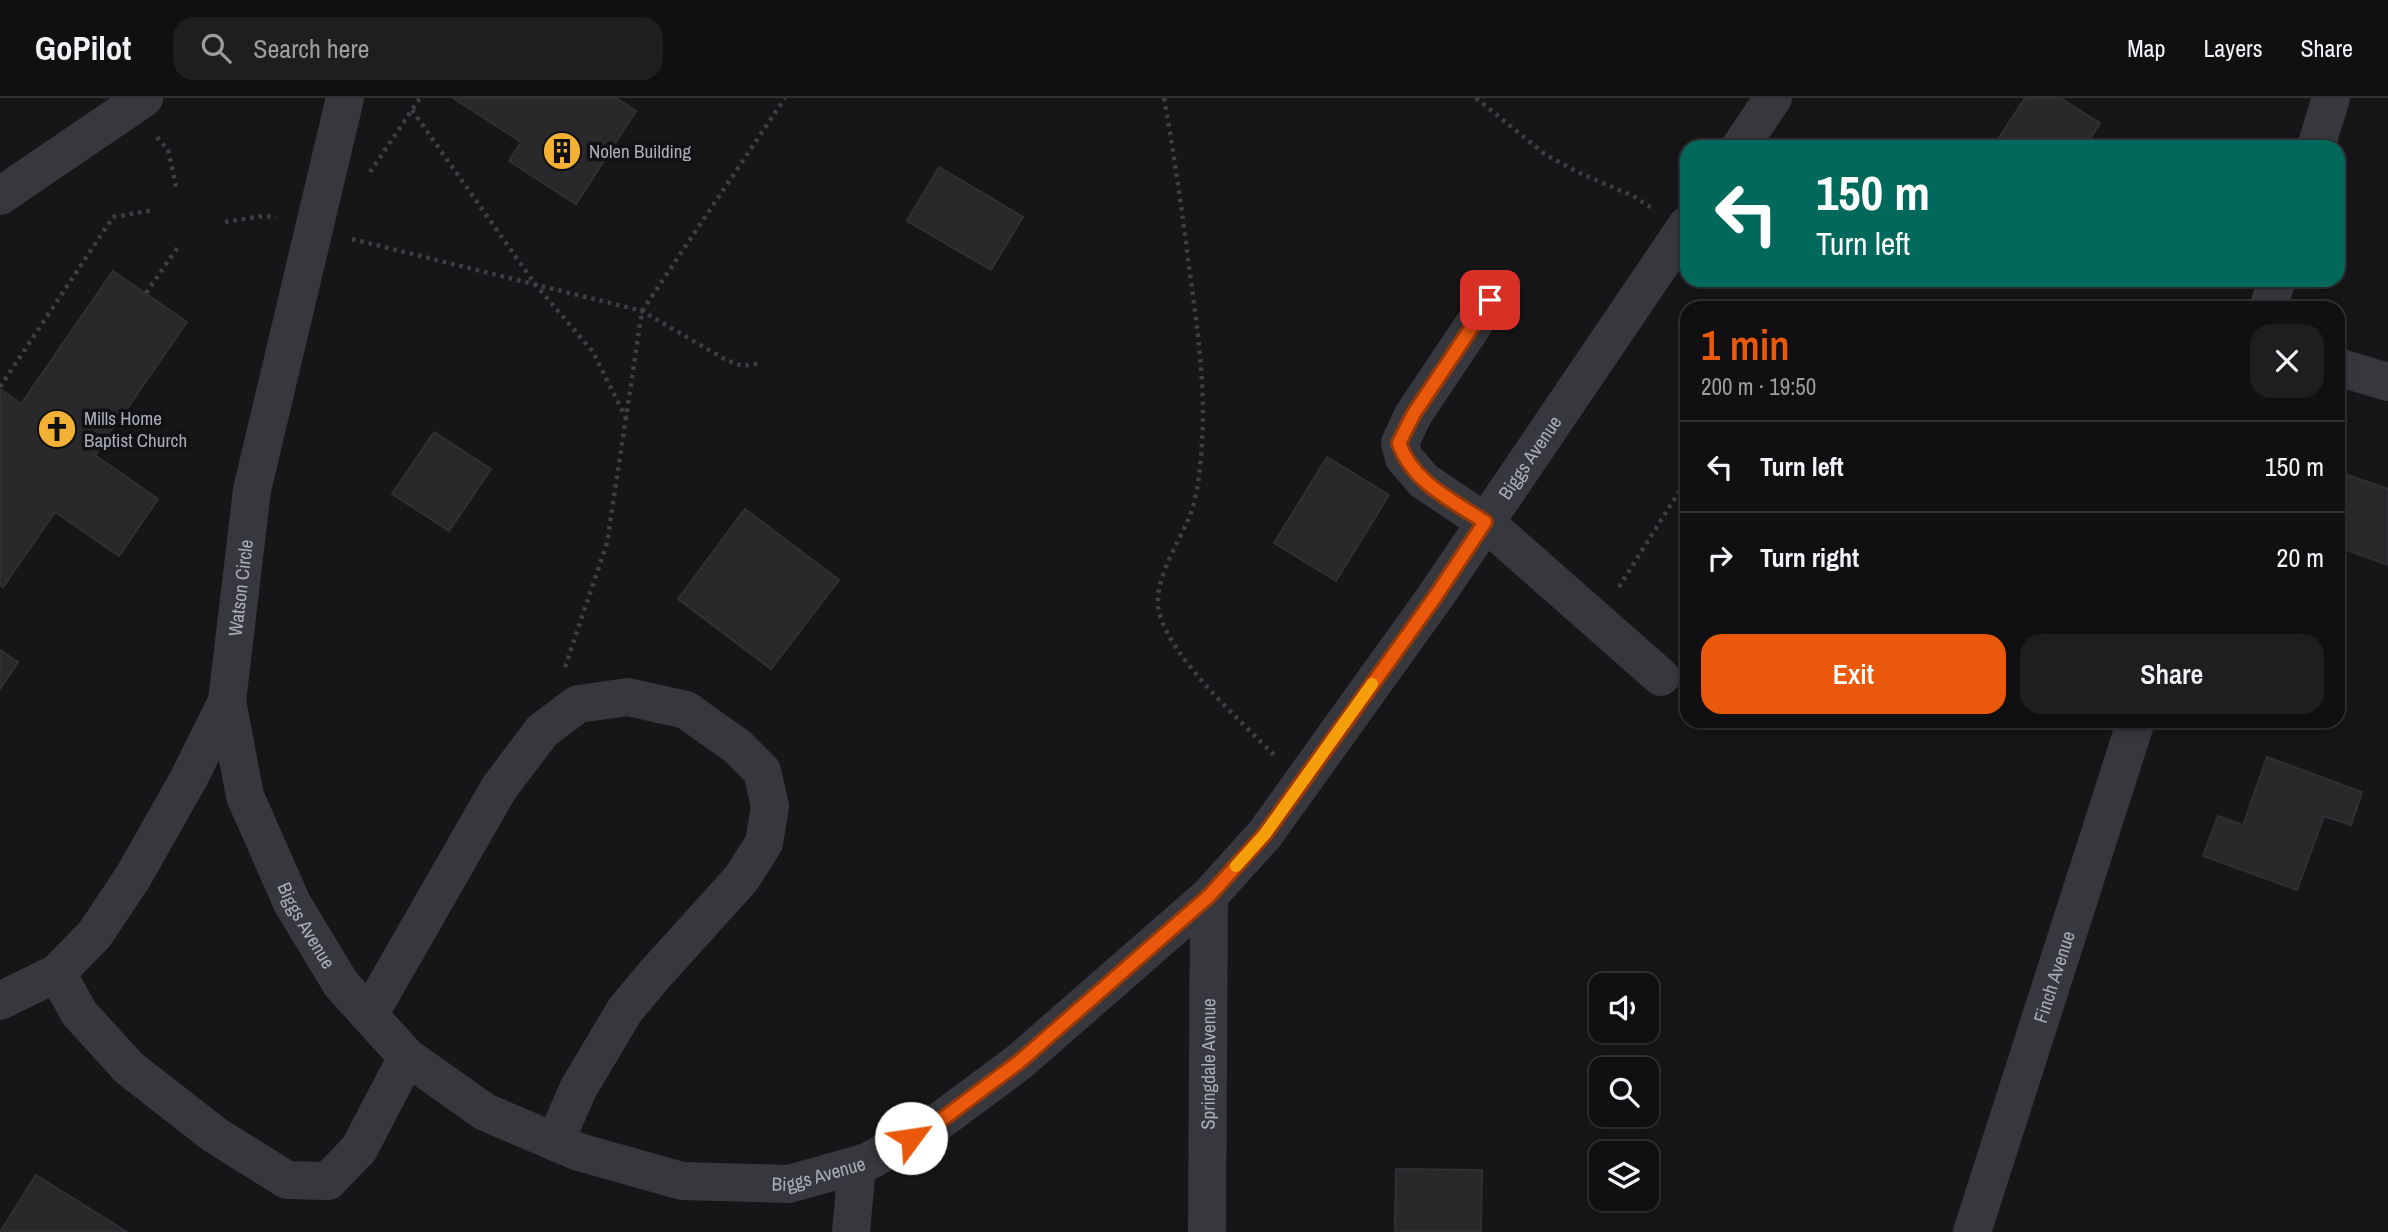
<!DOCTYPE html>
<html lang="en">
<head>
<meta charset="utf-8">
<style>
  body { margin:0; font-family:"Archivo Narrow",sans-serif; background:#1e1e20; color:#f1f3f6; height:100vh; display:flex; flex-direction:column; font-size:26px; white-space:nowrap }
  * { box-sizing:border-box; margin:0 }
  p { font-size:23px; color:#9c9d9f }
  .icon { flex:none; width:38px; height:38px; fill:none; stroke:currentColor; stroke-width:2; stroke-linecap:round; stroke-linejoin:round }
  .map { position:relative; flex:1; overflow:hidden }
  .drawer { position:absolute; left:1680px; top:203px; width:665px; height:427px; display:flex; flex-direction:column; background:#101012; border-radius:21px; box-shadow:0 4px 10px #0003,0 0 0 2px #303032 }
  .drawer>* { flex:none }
  .top-card { position:absolute; left:1680px; top:42px; width:665px; height:147px; border-radius:21px; box-shadow:0 4px 10px #0003,0 0 0 2px #303032; background:#00695c; color:#fff; overflow:hidden }
  .buttons { position:absolute; left:1589px; top:875px; display:grid; gap:14px }
  .buttons a { display:grid; place-items:center; width:70px; height:70px; border-radius:14px; background:#101012; box-shadow:0 4px 10px #0003,0 0 0 2px #303032; font-size:35px }
  .pin { position:absolute; display:grid; place-items:center; width:60px; height:60px; color:#fff; margin:-30px; border-radius:14px; box-shadow:0 4px 10px #0006 }
  .me { position:absolute; width:77px; margin:-38px; rotate:59deg; stroke-linejoin:round; filter:drop-shadow(0 0 5px #0008) }
  .turn { display:flex; align-items:center; gap:24px; height:147px; padding:0 21px; font-size:32px }
  .turn .icon { width:91px; height:91px; stroke-width:2.5 }
  .turn b { display:block; font-size:49px; line-height:60px }
  .round { display:grid; place-items:center; flex:none; width:74px; height:74px; border-radius:21px; background:#1e1e20 }
  .headline { display:flex; align-items:center; justify-content:space-between; height:119px; padding:0 21px }
  h1 { font-size:42px; font-weight:600; line-height:52px; color:#ea580c }
  .action { display:flex; gap:14px; margin-top:auto; padding:14px 21px }
  .action a { flex:1; height:80px; border-radius:21px; background:#ea580c; color:#fff; font-size:28px; font-weight:600; line-height:80px; text-align:center }
  .action a+a { background:#1e1e20; color:#f1f3f6 }
  ul { padding:0; list-style:none }
  li { display:flex; align-items:center; gap:21px; height:91px; padding:0 21px; border-top:2px solid #303032 }
  li div { flex:1 }
  li b { display:block; font-size:26px }
  li em { font-style:normal }
  header { display:flex; align-items:center; gap:42px; box-sizing:border-box; height:98px; padding:0 35px; background:#101012; border-bottom:2px solid #303032 }
  header strong { font-size:33px }
  nav { display:flex; gap:38px; margin-inline-start:auto; font-size:24px }
  .search { width:490px; height:63px; background:#1e1e20; display:flex; align-items:center; gap:18px; box-sizing:border-box; padding:0 24px; border-radius:21px; color:#9c9d9f; font-size:26px }
  .map>svg:first-child { display:block }
  .building { fill:#29292c; stroke:#303034; stroke-width:2 }
  .lines { fill:none; stroke-linecap:round; stroke-linejoin:round }
  .path { stroke:#3d3f44; stroke-width:4.5; stroke-dasharray:3.5 5; stroke-linecap:butt }
  .minor { stroke:#37383d; stroke-width:38 }
  .route-casing { stroke:#983908; stroke-width:18 }
  .route { stroke:#ea580c; stroke-width:12 }
  .slow { stroke:#f59e0b; stroke-width:12 }
  .labels { text-anchor:middle; dominant-baseline:central; stroke-width:7; stroke-linejoin:round; paint-order:stroke }
  .poi-label { font-size:19px; fill:#a8adb8; stroke:#111113; text-anchor:start }
  .street-label { font-size:19px; fill:#a8adb8; stroke:#111113 }
</style>
</head>
<body>
<header>
<strong>GoPilot</strong>
<div class="search"><svg class="icon" aria-label="search" viewBox="0 0 24 24"><circle cx="10" cy="10" r="6"/><path d="M15 15l6 6"/></svg>Search here</div>
<nav><a>Map</a><a>Layers</a><a>Share</a></nav>
</header>
<div class="map">
<svg width="2388" height="1134" viewBox="0 0 2388 1134">
  <rect width="100%" height="100%" fill="#161618"/>
  <!-- building -->
  <g class="building">
    <polygon points="453,0 616,0 636,13 576,106 509,63 521,44"/>
    <polygon points="2025,0 2060,0 2100,25 2085,49 1993,49"/>
    <polygon points="939,69 1023,119 991,172 907,123"/>
    <polygon points="113,173 187,224 95,357 158,401 119,458 55,414 3,489 0,487 0,291 21,306"/>
    <polygon points="434,334 491,371 449,433 392,396"/>
    <polygon points="1327,359 1389,397 1336,483 1274,445"/>
    <polygon points="2348,377 2388,391 2388,467 2338,449 2338,405"/>
    <polygon points="745,411 839,482 771,571 678,501"/>
    <polygon points="0,552 18,564 0,591"/>
    <polygon points="2267,659 2362,694 2351,727 2324,718 2297,792 2203,758 2218,718 2243,727"/>
    <polygon points="1396,1071 1482,1072 1481,1134 1395,1134"/>
    <polygon points="36,1077 127,1134 0,1134"/>
  </g>
  <g class="lines">
    <!-- path -->
    <g class="path">
      <path d="M1164 0C1174 56 1182 112 1189 168 1198 235 1208 300 1200 368 1199 384 1195 405 1189 420 1178 445 1152 486 1159 514 1171 561 1240 622 1274 657"/>
      <polyline points="1476,0 1546,57 1582,76 1633,98 1652,110"/>
      <polyline points="412,12 535,186 593,254 626,320"/>
      <polyline points="157,39 168,52 177,93"/>
      <polyline points="370,74 420,0"/>
      <polyline points="225,124 263,118 276,119"/>
      <polyline points="352,141 642,213 726,262 742,268 762,265"/>
      <polyline points="146,195 178,149"/>
      <polyline points="0,289 113,119 154,112"/>
      <polyline points="1619,489 1687,381"/>
      <polyline points="565,569 607,445 642,213 785,0"/>
    </g>
    <!-- minor -->
    <g class="minor">
      <polyline points="1740,49 1773,0"/>
      <polyline points="2316,49 2331,0"/>
      <polyline points="0,98 144,0"/>
      <polyline points="1490,202 1413,317 1400,345 1404,360 1424,383 1485,424 1661,579"/>
      <polyline points="2268,210 2277,182"/>
      <polyline points="2338,269 2388,284"/>
      <path id="s1" d="M227 603 245 698 292 805 341 886 407 959 485 1014 579 1054 682 1083 789 1086 867 1064 933 1028 1019 964 1209 798 1265 736 1435 499 1687 127"/>
      <polyline points="57,875 79,915 129,970 215,1037 287,1082 328,1083 359,1051 407,959"/>
      <path id="s2" d="M0 903 57 875 95 836 133 779 189 680 227 603 252 392 345 0"/>
      <polyline points="369,917 499,690 542,633 578,606 628,599 686,612 738,649 762,673 770,708 764,745 741,781 656,875 625,912 578,991 555,1044"/>
      <polyline points="851,1134 857,1067"/>
      <path id="s3" d="M1207 1134 1209 798"/>
      <path id="s4" d="M1972 1134 2136 623"/>
    </g>
  </g>
  <g class="lines">
    <!-- route casing -->
    <g class="route-casing">
      <path id="route" d="M911 1040 933 1028 1019 964 1209 798 1265 736 1435 499 1485 424C1453 403 1412 384 1399 345L1413 317 1490 202"/>
    </g>
    <!-- route -->
    <use href="#route" class="route"/>
    <!-- slow -->
    <polyline class="slow" points="1236,768 1265,736 1372,586"/>
  </g>
  <!-- icons -->
  <defs>
    <g id="building-disc" transform="scale(2.0125)"><circle r="9.5" fill="#f2b134" stroke="#111113"/><path d="M-4-6H4V6H1V3H-1V6H-4ZM-2.5-4.3h1.7v1.8h-1.7ZM.8-4.3h1.7v1.8H.8ZM-2.5-1h1.7V.8h-1.7ZM.8-1h1.7V.8H.8Z" fill="#111"/></g>
    <g id="church-disc" transform="scale(2.0125)"><circle r="9.5" fill="#f2b134" stroke="#111113"/><path d="M-1.2-6h2.4v3.5h3.3v2.4h-3.3V6h-2.4V-.1h-3.3v-2.4h3.3Z" fill="#111"/></g>
  </defs>
  <g fill-rule="evenodd">
    <use href="#building-disc" x="562" y="53"/>
    <use href="#church-disc" x="57" y="331"/>
  </g>
  <g class="labels">
    <!-- poi labels -->
    <g class="poi-label">
      <text x="589" y="53">Nolen Building</text>
      <text x="84" y="320">Mills Home<tspan x="84" dy="22">Baptist Church</tspan></text>
    </g>
    <!-- street labels -->
    <g class="street-label">
      <text stroke="none"><textPath href="#s1" startOffset="1878">Biggs Avenue</textPath></text>
      <text stroke="none"><textPath href="#s2" startOffset="500">Watson Circle</textPath></text>
      <text stroke="none"><textPath href="#s1" startOffset="240">Biggs Avenue</textPath></text>
      <text stroke="none"><textPath href="#s4" startOffset="268">Finch Avenue</textPath></text>
      <text stroke="none"><textPath href="#s3" startOffset="168">Springdale Avenue</textPath></text>
      <text stroke="none"><textPath href="#s1" startOffset="849">Biggs Avenue</textPath></text>
    </g>
  </g>
</svg>
<div class="buttons">
<a><svg class="icon" aria-label="sound" viewBox="0 0 24 24"><path d="M4 9h4l5-4v14l-5-4H4zM17 9q2 3 0 6"/></svg></a>
<a><svg class="icon" aria-label="search" viewBox="0 0 24 24"><circle cx="10" cy="10" r="6"/><path d="M15 15l6 6"/></svg></a>
<a><svg class="icon" aria-label="layers" viewBox="0 0 24 24"><path d="M12 4l9 5-9 5-9-5zM3 14l9 5 9-5"/></svg></a>
</div>
<div class="pin" style="left:1490px;top:202px;background:#d93025"><svg class="icon" aria-label="arrive" viewBox="0 0 24 24"><path d="M6 21V4h12l-3 4 3 4H6"/></svg></div>
<svg class="me" style="left:911px;top:1040px" viewBox="-20 -20 40 40"><circle r="19" fill="#fff"/><path d="M0-13L10 11 0 6-10 11z" fill="#ea580c"/></svg>
<div class="top-card">
<div class="turn"><svg class="icon" aria-label="left" viewBox="0 0 24 24"><path d="M17 20v-9H6M10 6l-5 5 5 5"/></svg><div><b>150 m</b>Turn left</div></div>
</div>
<section class="drawer">
<div class="headline"><div><h1>1 min</h1><p>200 m · 19:50</p></div><a class="round"><svg class="icon" aria-label="close" viewBox="0 0 24 24"><path d="M6 6l12 12M18 6L6 18"/></svg></a></div>
<ul>
<li><svg class="icon" aria-label="left" viewBox="0 0 24 24"><path d="M17 20v-9H6M10 6l-5 5 5 5"/></svg><div><b>Turn left</b></div><em>150 m</em></li>
<li><svg class="icon" aria-label="right" viewBox="0 0 24 24"><path d="M7 20v-9h11M14 6l5 5-5 5"/></svg><div><b>Turn right</b></div><em>20 m</em></li>
</ul>
<div class="action"><a>Exit</a><a>Share</a></div>
</section>
</div>
</body>
</html>
